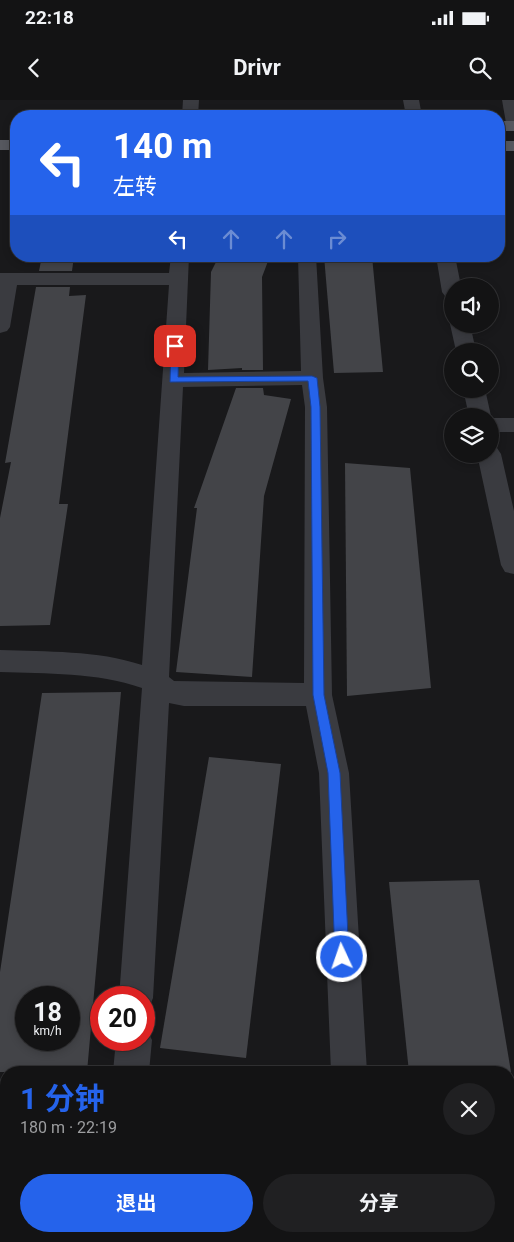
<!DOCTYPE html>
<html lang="zh">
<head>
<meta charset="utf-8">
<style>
  body { margin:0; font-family:Roboto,"Noto Sans SC",sans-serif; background:#202022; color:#f1f3f6; height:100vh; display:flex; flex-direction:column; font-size:19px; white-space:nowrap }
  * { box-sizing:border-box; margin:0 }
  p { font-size:16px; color:#9d9ea0 }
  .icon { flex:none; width:28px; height:28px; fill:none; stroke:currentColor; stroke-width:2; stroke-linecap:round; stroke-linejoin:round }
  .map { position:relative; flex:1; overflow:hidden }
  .drawer { position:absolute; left:0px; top:966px; width:515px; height:176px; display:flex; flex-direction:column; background:#131314; border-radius:20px 20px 0 0; box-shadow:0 2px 8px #0003,0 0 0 1px #323234 }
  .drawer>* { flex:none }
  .banner { position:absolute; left:10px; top:10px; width:495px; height:152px; border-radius:20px; box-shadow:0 2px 8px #0003,0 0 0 1px #323234; background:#2563eb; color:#fff; overflow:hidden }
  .controls { position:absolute; left:444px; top:178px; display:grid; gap:10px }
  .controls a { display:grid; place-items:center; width:55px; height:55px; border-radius:50%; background:#131314; box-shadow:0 2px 8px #0003,0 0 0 1px #323234; font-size:25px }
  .speed { position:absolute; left:15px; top:886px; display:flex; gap:10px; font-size:25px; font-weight:700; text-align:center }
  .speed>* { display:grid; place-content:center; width:65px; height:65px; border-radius:50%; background:#131314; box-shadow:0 2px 8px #0003,0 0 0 1px #323234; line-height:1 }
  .speed small { font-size:12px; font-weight:400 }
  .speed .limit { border:8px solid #d22; background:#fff; color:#111 }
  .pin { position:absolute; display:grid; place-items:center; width:42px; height:42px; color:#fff; margin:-21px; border-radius:10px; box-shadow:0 2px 8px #0006 }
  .me { position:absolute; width:55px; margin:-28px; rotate:357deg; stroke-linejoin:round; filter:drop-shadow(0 0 4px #0008) }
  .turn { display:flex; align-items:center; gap:18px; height:105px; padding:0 20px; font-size:22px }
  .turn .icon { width:65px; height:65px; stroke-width:2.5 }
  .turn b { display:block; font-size:35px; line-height:42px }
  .lanes { display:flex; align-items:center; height:48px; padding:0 20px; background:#0003; justify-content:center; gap:25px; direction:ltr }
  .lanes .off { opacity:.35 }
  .round { display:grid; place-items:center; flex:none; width:52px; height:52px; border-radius:26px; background:#202022 }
  .overview { display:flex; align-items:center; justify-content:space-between; height:85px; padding:0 20px }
  h1 { font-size:30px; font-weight:700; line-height:38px; color:#2563eb }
  .cta { display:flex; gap:10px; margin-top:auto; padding:10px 20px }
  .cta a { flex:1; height:58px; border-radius:30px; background:#2563eb; color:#fff; font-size:20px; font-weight:700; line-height:58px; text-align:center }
  .cta a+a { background:#202022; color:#f1f3f6 }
  .status { display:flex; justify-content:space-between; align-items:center; height:35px; padding:0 25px; background:#131314; direction:ltr }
  .status svg { height:14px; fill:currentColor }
  header { display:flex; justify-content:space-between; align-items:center; height:65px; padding:0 20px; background:#131314; font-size:22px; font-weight:700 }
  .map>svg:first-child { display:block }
  .building { fill:#434448; fill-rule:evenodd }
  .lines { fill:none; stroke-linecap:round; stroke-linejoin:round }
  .minor { fill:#3a3b40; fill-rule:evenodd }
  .major { fill:#56585f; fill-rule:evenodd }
  .route { fill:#2563eb; stroke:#184099 }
</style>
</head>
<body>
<div class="status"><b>22:18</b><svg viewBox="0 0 49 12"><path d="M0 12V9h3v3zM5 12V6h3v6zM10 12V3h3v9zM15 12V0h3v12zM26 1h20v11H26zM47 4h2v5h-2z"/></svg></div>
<header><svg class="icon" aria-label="back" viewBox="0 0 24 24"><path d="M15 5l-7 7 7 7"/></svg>Drivr<svg class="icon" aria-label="search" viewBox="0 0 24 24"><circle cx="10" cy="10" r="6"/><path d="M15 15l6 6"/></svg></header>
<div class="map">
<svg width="514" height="1142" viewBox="0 0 514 1142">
  <rect width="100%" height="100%" fill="#19191b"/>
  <!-- building -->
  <g class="building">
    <polygon points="42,156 74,156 72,171 39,171"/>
    <polygon points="219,156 270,156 262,177 263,270 242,270 242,268 208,270 211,172"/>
    <polygon points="324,156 372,156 383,272 334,273"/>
    <polygon points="36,187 70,187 69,196 86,195 59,404 68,404 50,525 0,526 0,418 11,362 5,363"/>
    <polygon points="236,288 263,288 264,295 291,299 264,396 252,577 176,572 197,408 194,408"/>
    <polygon points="345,363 410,368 431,588 347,596"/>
    <path d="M121 592 87 972H0V872L42 593ZM26 898H69V940H26Z"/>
    <polygon points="209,657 281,664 246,958 160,948"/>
    <polygon points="479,780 511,972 409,972 389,782"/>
  </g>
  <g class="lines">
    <!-- minor -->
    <g class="minor">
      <polygon points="183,0 199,0 198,16 182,16"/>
      <polygon points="403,0 419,0 422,16 406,16"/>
      <polygon points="502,0 514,0 514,28 508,26 506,23"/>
      <path d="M171 156H189L184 273 301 271 298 156H316L323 278 327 307 332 595 349 673 367 972H331L319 673 306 606H184L169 603 153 898 148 910 144 912V898H119L142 588C96 572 47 574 0 572V550C47 552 97 550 142 565L169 185H17L10 227 7 231 0 233V173H169ZM302 285 305 307 304 583 174 581 169 577 183 287Z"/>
      <polygon points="436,156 455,156 461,186 452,186 452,198 445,196 442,192"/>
      <polygon points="452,220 452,224 470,224 476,251 456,251 450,224"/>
      <polygon points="463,289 485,289 491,316 490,318 514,318 514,332 490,332 490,316 469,316"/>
      <polygon points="490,346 497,348 501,354 514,411 514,474 505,472 501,465 477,354 490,354"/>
      <polygon points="144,926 146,928 152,940 149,972 113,972 116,940 144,940"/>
      <polygon points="101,1136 141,1136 140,1142 100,1142"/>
      <polygon points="339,1136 379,1136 380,1142 340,1142"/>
    </g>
    <!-- major -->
    <g class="major">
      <rect x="499" y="21" width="15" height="10"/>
      <rect x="0" y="40" width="16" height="10"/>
      <rect x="499" y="41" width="15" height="10"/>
    </g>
  </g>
  <!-- route -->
  <polygon class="route" points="175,244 179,246 178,277 312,276 317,278 320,307 324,595 340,673 349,857 347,862 342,864 337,862 335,857 328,673 313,595 311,307 308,281 170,282 171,246"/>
</svg>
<div class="controls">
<a><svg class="icon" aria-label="sound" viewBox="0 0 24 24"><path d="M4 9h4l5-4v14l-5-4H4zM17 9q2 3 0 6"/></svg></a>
<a><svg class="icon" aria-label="search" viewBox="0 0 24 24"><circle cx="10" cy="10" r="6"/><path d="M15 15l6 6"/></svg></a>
<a><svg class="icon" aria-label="layers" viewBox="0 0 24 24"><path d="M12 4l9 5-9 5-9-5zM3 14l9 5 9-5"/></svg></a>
</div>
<div class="speed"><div>18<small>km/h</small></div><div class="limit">20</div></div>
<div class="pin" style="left:175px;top:246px;background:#d93025"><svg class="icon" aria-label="arrive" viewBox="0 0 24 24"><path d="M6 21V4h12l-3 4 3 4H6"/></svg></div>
<svg class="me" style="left:342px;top:857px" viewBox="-20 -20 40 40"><circle r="17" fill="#2563eb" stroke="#fff" stroke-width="3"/><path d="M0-11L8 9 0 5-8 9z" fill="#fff"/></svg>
<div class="banner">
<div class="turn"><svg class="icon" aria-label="left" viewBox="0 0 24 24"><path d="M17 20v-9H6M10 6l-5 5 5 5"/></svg><div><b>140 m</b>左转</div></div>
<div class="lanes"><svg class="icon" aria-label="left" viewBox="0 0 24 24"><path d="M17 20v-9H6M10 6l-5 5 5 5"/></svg><svg class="icon off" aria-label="ahead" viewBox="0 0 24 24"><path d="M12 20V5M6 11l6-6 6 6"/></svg><svg class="icon off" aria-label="ahead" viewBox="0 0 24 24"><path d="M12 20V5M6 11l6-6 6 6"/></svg><svg class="icon off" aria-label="right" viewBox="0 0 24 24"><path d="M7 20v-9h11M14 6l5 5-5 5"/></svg></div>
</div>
<section class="drawer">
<div class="overview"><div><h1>1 分钟</h1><p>180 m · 22:19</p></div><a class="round"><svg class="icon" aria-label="close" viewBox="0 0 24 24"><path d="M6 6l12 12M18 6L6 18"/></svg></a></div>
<div class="cta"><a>退出</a><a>分享</a></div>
</section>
</div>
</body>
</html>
